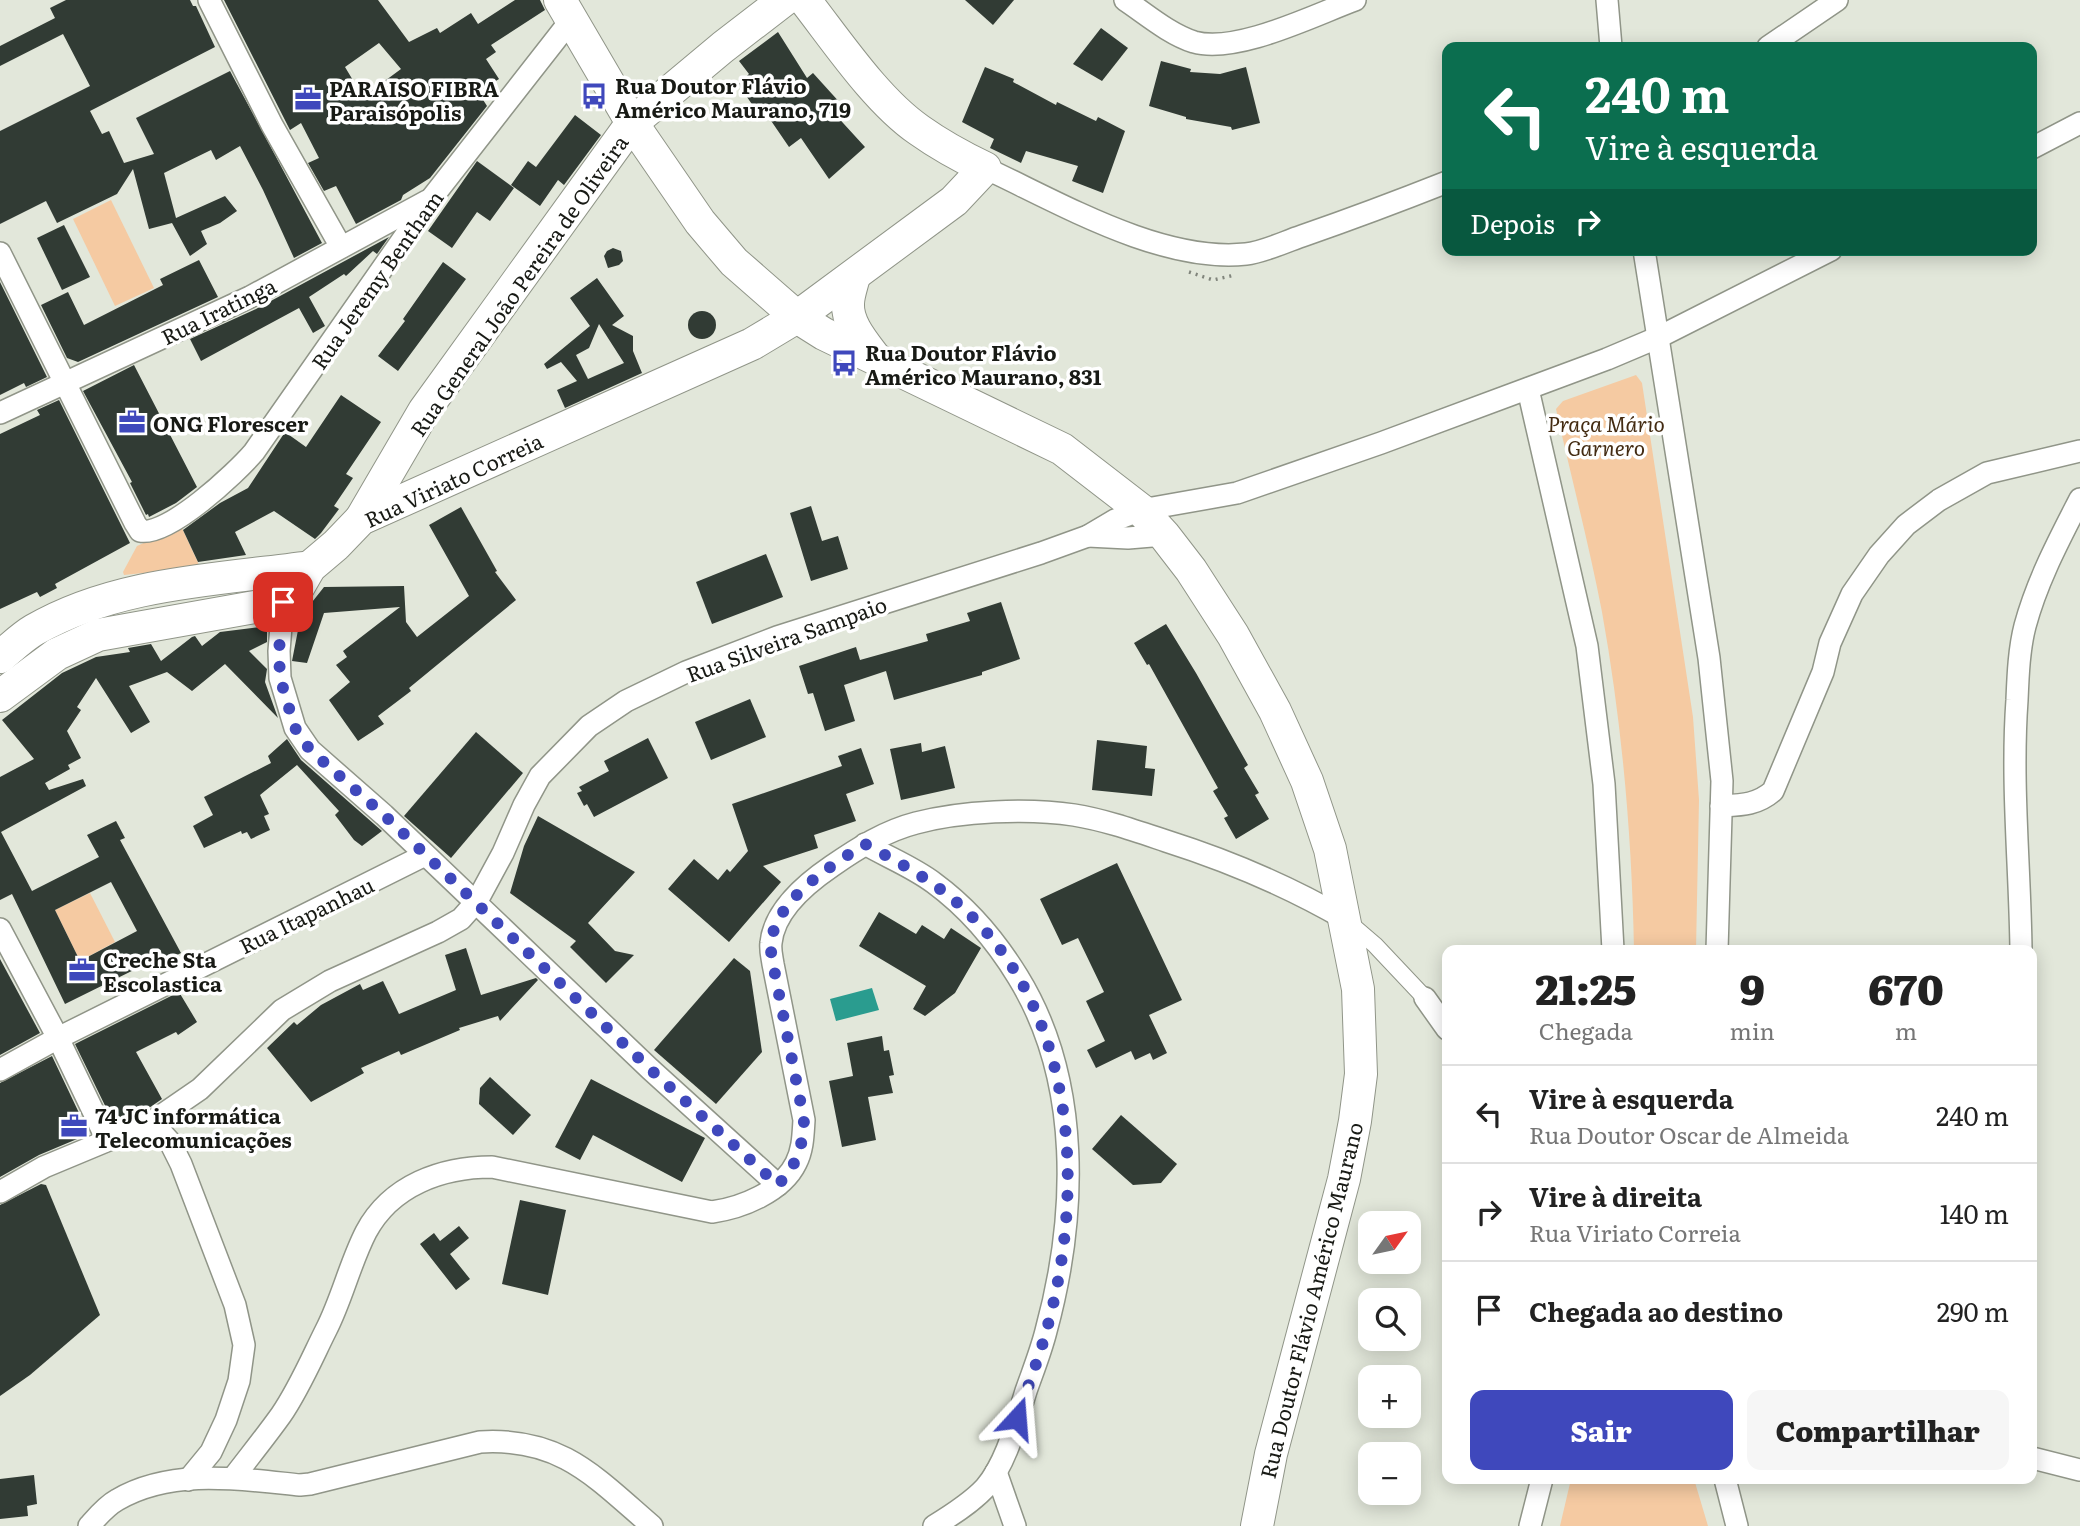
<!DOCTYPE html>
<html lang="pt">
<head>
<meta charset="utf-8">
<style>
  body { margin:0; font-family:Literata,serif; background:#f6f6f6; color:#222; height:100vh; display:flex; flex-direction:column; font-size:26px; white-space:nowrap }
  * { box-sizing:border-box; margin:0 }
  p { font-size:23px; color:#767676 }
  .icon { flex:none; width:38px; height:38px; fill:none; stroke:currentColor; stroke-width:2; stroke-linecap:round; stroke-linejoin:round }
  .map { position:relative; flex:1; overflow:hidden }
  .side { position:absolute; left:1442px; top:945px; width:595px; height:539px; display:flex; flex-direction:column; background:#fff; border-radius:14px; box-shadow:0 4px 18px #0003 }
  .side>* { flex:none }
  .top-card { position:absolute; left:1442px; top:42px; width:595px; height:214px; border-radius:14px; box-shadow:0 4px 18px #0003; background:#0b6e4f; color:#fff; overflow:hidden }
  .needle { width:46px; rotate:57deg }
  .buttons { position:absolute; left:1358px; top:1211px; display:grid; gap:14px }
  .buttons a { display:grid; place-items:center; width:63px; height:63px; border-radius:14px; background:#fff; box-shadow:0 4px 18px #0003; font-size:35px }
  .pin { position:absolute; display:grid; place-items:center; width:60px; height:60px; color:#fff; margin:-30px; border-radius:14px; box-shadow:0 4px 10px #0006 }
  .me { position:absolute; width:77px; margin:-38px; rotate:19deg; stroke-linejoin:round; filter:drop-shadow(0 0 5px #0008) }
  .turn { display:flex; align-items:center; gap:24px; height:147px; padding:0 28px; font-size:32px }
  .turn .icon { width:91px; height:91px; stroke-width:2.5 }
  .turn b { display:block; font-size:49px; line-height:60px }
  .then { display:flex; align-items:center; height:66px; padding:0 28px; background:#0003; gap:14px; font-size:26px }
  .eta { display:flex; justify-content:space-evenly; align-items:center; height:119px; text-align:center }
  .eta b { font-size:42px; font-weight:800; line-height:49px }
  .primary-button { display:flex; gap:14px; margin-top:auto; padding:14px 28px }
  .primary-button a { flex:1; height:80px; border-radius:14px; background:#3f48bc; color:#fff; font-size:28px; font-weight:800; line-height:80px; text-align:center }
  .primary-button a+a { background:#f6f6f6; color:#222 }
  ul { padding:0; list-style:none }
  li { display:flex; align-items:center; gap:21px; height:98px; padding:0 28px; border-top:2px solid #e0e0e0 }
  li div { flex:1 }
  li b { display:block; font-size:26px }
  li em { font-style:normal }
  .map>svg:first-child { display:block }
  .green { fill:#f5caa2 }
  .water { fill:#2a9c8f }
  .building { fill:#313b34; fill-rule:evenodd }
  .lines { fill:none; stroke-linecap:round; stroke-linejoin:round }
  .pedestrian-casing { stroke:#909588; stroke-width:18 }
  .minor-casing { stroke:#909588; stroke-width:24 }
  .primary-casing { stroke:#909588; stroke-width:34 }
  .path { stroke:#81857c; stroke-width:3.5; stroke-dasharray:2 5; stroke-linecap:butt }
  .pedestrian { stroke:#fff; stroke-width:16 }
  .minor { stroke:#fff; stroke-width:21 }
  .primary { stroke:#fff; stroke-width:32 }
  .route { stroke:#3f48bc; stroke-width:12; stroke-dasharray:0 21.6 }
  .labels { text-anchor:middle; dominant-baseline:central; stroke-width:7; stroke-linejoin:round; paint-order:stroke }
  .poi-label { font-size:21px; font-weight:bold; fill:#181a15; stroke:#fff; text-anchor:start }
  .street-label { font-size:21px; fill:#181a15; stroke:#fff }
  .park-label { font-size:21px; font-style:italic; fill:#432b12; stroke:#fff }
</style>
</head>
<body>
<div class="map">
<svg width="2080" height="1526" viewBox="0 0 2080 1526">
  <rect width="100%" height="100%" fill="#e2e7da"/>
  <!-- green -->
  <g class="green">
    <polygon points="111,200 154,288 115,306 73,219"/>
    <path d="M1636 375 1642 383 1693 717 1699 800 1696 950H1634C1632 837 1622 723 1602 612 1589 544 1571 477 1556 409L1563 401Z"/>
    <polygon points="181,526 200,567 124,575 123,572 137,546"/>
    <polygon points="90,893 115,942 80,961 55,910"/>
    <polygon points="1571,1479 1694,1479 1708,1526 1560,1526"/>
  </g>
  <!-- water -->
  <polygon class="water" points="872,988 879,1010 836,1021 830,999"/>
  <!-- building -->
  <g class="building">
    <polygon points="66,0 190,0 193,6 196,6 215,47 90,111 102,134 109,131 124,163 154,154 136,118 230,71 322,243 294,258 263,190 240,146 216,160 211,150 164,173 176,218 225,196 237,211 220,223 201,231 207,244 190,256 172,223 149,229 133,169 117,194 57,223 46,201 0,224 0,131 90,86 63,34 0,66 0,46 55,18 50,8"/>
    <path d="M224 0H378L409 42 437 28 440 33 471 13 478 24 515 0H540L545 10 491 45 496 52 486 59 499 79 478 92 487 106 430 178 403 195 401 200 356 224 336 186 324 191 308 163 319 158 301 123 290 130ZM379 43 401 69 363 97 345 67Z"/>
    <polygon points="965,0 1014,0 993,25"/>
    <polygon points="1101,28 1128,48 1102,81 1073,64"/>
    <polygon points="778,32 807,78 813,73 842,105 833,112 865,147 829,179 801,138 789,147 763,109 758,113 738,84 749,74 739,61"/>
    <polygon points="1161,61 1191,69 1190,72 1220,74 1246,67 1260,123 1232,130 1231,127 1186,119 1186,117 1149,106"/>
    <polygon points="985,67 1014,79 1013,82 1056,105 1057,102 1096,121 1098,117 1125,131 1103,193 1072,181 1078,166 1026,151 1021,163 990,148 994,139 962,122"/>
    <polygon points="575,115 601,135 564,185 558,180 540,206 511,185 528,161 536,167"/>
    <polygon points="477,161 514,188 490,221 477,212 452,248 428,231"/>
    <polygon points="64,225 90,277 62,290 37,238"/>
    <polygon points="389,237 377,254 373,251 346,276 344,274 309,297 325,326 313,333 299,308 201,361 190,339 256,309"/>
    <polygon points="613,248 621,251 623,261 619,265 608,268 604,256 607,251"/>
    <polygon points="199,260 218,297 78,362 67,358 41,305 68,292 84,325 163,285 160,279"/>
    <polygon points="443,262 466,279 398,371 378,356 405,321 403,319"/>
    <path d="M597 278 624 316 612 325 633 336V351L642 373 565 408 557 390 577 381 561 362 547 369 544 364 590 326 570 298ZM599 324 624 363 588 379 576 355 589 348Z"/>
    <polygon points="0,282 47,377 26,387 24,383 0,395"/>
    <circle cx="702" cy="325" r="14"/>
    <polygon points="134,365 197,487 176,503 149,517 148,514 146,515 130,483 132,482 83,391"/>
    <polygon points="341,395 381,422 346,474 353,478 334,506 339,509 321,533 315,539 274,511 235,532 246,555 198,562 183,530 220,503 248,488 285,432 306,447"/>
    <polygon points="59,400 130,543 55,584 57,588 40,597 37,592 0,609 0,434 40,415 37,410"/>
    <polygon points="811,506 822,541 838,536 848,569 811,581 790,513"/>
    <polygon points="461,507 497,571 495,572 516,600 409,688 411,691 378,716 384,724 358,741 329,700 350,682 336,665 347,657 343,651 400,607 324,613 307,663 292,661 299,625 305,611 324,587 404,586 406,622 417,637 469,596 429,525"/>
    <polygon points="766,554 783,597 712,624 696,582"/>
    <polygon points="1001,602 1020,659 982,672 982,675 894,700 886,671 844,685 855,721 825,731 813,693 808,694 799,666 856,647 860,660 928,641 926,634 970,621 967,613"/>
    <polygon points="1166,624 1196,673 1248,765 1244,768 1259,793 1255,795 1269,819 1236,839 1224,818 1228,816 1213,791 1218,788 1149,664 1147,665 1134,643"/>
    <path d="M260 627 267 632V642L249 651 267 669 265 682 278 718 225 664 192 691 167 672 129 686 150 722 131 733 96 678 77 707 81 710 67 731 81 758 68 765 70 769 45 783 49 790 83 779 86 786 1 832 32 891 99 857 87 835 116 821 125 838 120 840 181 953 155 966 152 961 65 1004 12 894 0 900V777L34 759 2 720 62 673 96 657 130 652 128 648 151 644 161 661 192 637 195 636 202 646 220 632ZM111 882 137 931 80 961 55 910Z"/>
    <polygon points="750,699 766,737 711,760 695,722"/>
    <polygon points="476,732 523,773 451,858 404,816"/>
    <polygon points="648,738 668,778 594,817 587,804 584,806 577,793 582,791 579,787 609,771 604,761"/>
    <polygon points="287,739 301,760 382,831 362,846 354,840 335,815 339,811 297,765 260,795 269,814 264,816 270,830 251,839 247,832 242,834 241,831 204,848 193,826 213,815 204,797 271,763 268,756"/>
    <polygon points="1097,740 1147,746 1145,768 1155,769 1152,796 1092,790"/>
    <polygon points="921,743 922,752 945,746 955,788 901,800 890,749"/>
    <polygon points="861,748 874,784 846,794 856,821 814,835 818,848 763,866 781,882 729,942 668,889 694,859 718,880 727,869 730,872 748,851 732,804 842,766 838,756"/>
    <polygon points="538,816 635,872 588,923 615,951 634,955 606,983 570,947 576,941 510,893 524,846"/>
    <polygon points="1117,863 1182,1000 1149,1015 1167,1053 1153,1060 1150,1053 1135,1060 1131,1051 1096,1068 1087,1050 1105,1041 1086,1001 1104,992 1078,938 1062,945 1040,899"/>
    <polygon points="879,912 916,934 922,925 944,939 951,928 981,948 955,993 925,1016 913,1009 926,986 859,946"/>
    <polygon points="466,948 481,995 536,978 538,980 500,1021 498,1016 459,1028 460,1030 401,1055 399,1051 361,1068 364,1073 311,1102 267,1048 294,1022 297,1025 321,1005 360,984 363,990 383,981 399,1014 456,990 445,955"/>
    <polygon points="734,958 750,971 762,1052 716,1104 654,1050"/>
    <polygon points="0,959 40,1033 0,1055"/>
    <polygon points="179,992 197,1022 178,1035 176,1032 136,1052 162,1099 146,1110 114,1124 75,1044"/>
    <polygon points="882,1036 884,1051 889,1050 894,1075 889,1076 893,1093 868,1097 876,1140 842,1147 829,1081 853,1076 847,1043"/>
    <polygon points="52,1056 89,1134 39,1155 0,1177 0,1083"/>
    <polygon points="490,1077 531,1115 513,1135 479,1104 480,1088"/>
    <polygon points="591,1079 705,1138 682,1182 593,1135 580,1160 555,1147"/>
    <polygon points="1121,1115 1177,1164 1161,1183 1133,1185 1092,1149"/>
    <polygon points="41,1184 46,1185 100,1315 30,1375 0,1396 0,1205"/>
    <polygon points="520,1200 566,1210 548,1295 502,1284"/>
    <polygon points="459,1226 469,1238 450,1254 470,1279 456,1290 420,1244 434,1233 440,1241"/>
    <polygon points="34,1475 37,1504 27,1506 28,1516 0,1519 0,1479"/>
  </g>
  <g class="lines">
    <!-- pedestrian casing -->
    <g class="pedestrian-casing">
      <polyline id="pedestrian" points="1347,921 1375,945 1425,998"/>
    </g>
    <!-- minor casing -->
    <g class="minor-casing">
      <g id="minor">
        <polyline points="209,0 272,125 341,247"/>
        <path d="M1125 0C1146 14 1169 34 1194 42 1237 54 1314 15 1355 0"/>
        <polyline points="1607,0 1611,47"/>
        <polyline points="1768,47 1837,0"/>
        <polyline points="2032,148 2080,123"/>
        <path d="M985 168C1060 203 1161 263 1246 254 1264 252 1284 242 1302 236 1351 219 1399 201 1447 182"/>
        <polyline points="1644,250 1709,658 1722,781 1717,950"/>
        <path d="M0 253 135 523 140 531C168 537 236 473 254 452L431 199 571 20"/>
        <polyline points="1528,389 1587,646 1604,784 1613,950"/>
        <polyline points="0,413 250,297 427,201"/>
        <polyline points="1088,536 1128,538 1164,535"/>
        <polyline points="283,602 279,651 280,678 295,728 310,750 384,815 650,1069 778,1185"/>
        <path d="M1721 806C1741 805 1757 805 1773 791L1823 672 1830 643 1852 594 1879 555 1906 525 1939 500 1987 473 2080 451"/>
        <path d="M865 844C887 857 913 867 934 883 968 908 996 941 1018 977 1082 1081 1077 1217 1046 1331 1041 1351 1033 1371 1026 1391 1016 1423 1007 1462 985 1488 971 1503 952 1515 934 1526"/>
        <polyline points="0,929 58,1038 107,1140"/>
        <path d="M2021 950C2020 867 2011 784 2017 700 2018 676 2019 649 2025 626 2037 581 2059 540 2080 499"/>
        <polyline points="1425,998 1447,1029"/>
        <polyline points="0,1070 58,1038 425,855"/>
        <polyline points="152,1122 170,1142 181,1164 235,1305 244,1345 239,1381 226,1420 211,1452 188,1480"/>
        <polyline points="0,1192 44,1167 152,1122 200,1089 282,1010 330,981 438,932 461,919 477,901 503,853 524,805 540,776 589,726 626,701 686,672 777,637 1041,553 1088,536 1115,520 1141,510 1237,493 1381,443 1607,359 1659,337 1831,250"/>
        <polyline points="2032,1458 2080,1470"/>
        <polyline points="996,1472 1015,1526"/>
        <path d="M233 1478C249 1457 266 1436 281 1415 299 1389 312 1358 326 1330 342 1299 350 1263 366 1232 391 1185 442 1167 492 1167L712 1212C741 1208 782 1192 796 1163 803 1149 803 1135 804 1120L773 964C772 957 770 950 771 943 774 910 807 883 832 866 858 848 885 831 916 823 961 811 1028 808 1074 815 1105 820 1136 831 1166 841 1229 861 1288 886 1345 919"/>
        <polyline points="1725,1479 1737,1526"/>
        <path d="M89 1526C97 1517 106 1506 117 1500 171 1468 240 1479 300 1485L310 1484 480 1442C561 1437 595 1477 652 1526"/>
        <polyline points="1530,1526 1542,1479"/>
      </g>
    </g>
    <!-- primary casing -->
    <g class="primary-casing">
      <g id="primary">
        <polyline points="560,0 632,123 700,222 734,262 797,317 824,334 1062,449 1141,510 1164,535 1191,570 1233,635 1275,711 1307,781 1330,849 1358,989 1361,1074 1355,1121 1344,1179 1271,1454 1257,1526"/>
        <path d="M854 276C852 285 848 295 848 304 847 324 864 343 875 358"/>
        <polyline points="361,519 424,411 632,123 723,47 784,0"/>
        <path d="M0 657C11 648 22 637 34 630 117 582 217 580 310 567"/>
        <path d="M0 696 57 654 98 635 283 602 295 593 310 567 336 545 361 519 752 344 797 317 954 201 985 168C962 157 940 145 919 130 877 101 838 43 807 3"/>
      </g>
    </g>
    <!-- path -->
    <polyline class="path" points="1189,272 1213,280 1235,275"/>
    <!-- pedestrian -->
    <use href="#pedestrian" class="pedestrian"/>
    <!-- minor -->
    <use href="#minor" class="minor"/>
    <!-- primary -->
    <use href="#primary" class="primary"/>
  </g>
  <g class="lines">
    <!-- route -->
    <path class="route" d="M283 602 279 651 280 678 295 728 310 750 384 815 650 1069 778 1185C798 1162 802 1150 804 1120L773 964C772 957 770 949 771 942 777 898 831 866 865 844 896 861 927 877 954 900 1077 1004 1087 1187 1046 1332 1038 1361 1027 1389 1017 1418"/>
  </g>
  <!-- icons -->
  <defs>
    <g id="bus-bare" transform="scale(2.1)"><path d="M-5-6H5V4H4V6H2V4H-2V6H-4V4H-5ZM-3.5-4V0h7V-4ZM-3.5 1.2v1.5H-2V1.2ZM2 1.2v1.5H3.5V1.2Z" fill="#3f48bc" stroke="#fff" stroke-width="2.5" paint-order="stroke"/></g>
    <g id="office-bare" transform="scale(2.1)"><path d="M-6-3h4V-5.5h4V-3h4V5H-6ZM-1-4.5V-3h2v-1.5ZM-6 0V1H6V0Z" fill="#3f48bc" stroke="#fff" stroke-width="2.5" paint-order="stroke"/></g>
  </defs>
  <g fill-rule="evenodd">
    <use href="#bus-bare" x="594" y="96"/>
    <use href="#office-bare" x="308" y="99"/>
    <use href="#bus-bare" x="844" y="363"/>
    <use href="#office-bare" x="132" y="422"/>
    <use href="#office-bare" x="82" y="970"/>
    <use href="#office-bare" x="74" y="1126"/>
  </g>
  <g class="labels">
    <!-- poi labels -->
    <g class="poi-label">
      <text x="615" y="84">Rua Doutor Flávio<tspan x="615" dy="24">Américo Maurano, 719</tspan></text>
      <text x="329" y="87">PARAISO FIBRA<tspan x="329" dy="24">Paraisópolis</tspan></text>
      <text x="865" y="351">Rua Doutor Flávio<tspan x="865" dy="24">Américo Maurano, 831</tspan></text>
      <text x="153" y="422">ONG Florescer</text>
      <text x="103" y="958">Creche Sta<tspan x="103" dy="24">Escolastica</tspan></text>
      <text x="95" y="1114">74 JC informática<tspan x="95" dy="24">Telecomunicações</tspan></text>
    </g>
    <!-- street labels -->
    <g class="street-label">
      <text transform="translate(376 279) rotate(-55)">Rua Jeremy Bentham</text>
      <text transform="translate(518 285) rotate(-55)">Rua General João Pereira de Oliveira</text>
      <text transform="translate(218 310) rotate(-26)">Rua Iratinga</text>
      <text transform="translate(453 479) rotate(-25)">Rua Viriato Correia</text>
      <text transform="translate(786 638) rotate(-20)">Rua Silveira Sampaio</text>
      <text transform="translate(306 914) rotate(-26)">Rua Itapanhau</text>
      <text transform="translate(1310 1300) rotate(-76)">Rua Doutor Flávio Américo Maurano</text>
    </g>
    <!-- park labels -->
    <g class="park-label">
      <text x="1606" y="422">Praça Mário<tspan x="1606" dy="24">Garnero</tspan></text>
    </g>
  </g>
</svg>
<div class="buttons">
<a><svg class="needle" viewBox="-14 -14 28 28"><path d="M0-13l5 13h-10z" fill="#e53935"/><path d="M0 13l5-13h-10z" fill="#767676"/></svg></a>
<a><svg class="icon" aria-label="search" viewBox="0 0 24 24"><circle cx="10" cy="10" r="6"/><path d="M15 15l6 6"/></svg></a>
<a>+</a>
<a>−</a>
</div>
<div class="pin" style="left:283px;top:602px;background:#d93025"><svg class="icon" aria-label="arrive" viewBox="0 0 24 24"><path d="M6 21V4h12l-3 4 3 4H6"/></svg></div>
<svg class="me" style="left:1017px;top:1418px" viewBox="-20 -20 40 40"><path d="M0-17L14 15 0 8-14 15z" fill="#3f48bc" stroke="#fff" stroke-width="4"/></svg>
<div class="top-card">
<div class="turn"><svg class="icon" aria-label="left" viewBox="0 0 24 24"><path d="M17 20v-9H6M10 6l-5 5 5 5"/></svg><div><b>240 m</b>Vire à esquerda</div></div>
<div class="then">Depois<svg class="icon" aria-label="right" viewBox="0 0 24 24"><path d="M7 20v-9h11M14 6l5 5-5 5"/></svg></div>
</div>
<section class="side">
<div class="eta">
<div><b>21:25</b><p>Chegada</p></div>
<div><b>9</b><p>min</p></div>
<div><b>670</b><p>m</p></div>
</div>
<ul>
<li><svg class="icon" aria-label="left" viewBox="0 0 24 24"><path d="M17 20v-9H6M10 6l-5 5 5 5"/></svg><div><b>Vire à esquerda</b><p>Rua Doutor Oscar de Almeida</p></div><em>240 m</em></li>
<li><svg class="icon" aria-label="right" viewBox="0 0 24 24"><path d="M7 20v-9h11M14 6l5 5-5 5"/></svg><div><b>Vire à direita</b><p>Rua Viriato Correia</p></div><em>140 m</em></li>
<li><svg class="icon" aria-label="arrive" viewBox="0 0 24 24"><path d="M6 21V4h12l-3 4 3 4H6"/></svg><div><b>Chegada ao destino</b></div><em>290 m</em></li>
</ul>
<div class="primary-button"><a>Sair</a><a>Compartilhar</a></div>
</section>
</div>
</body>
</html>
